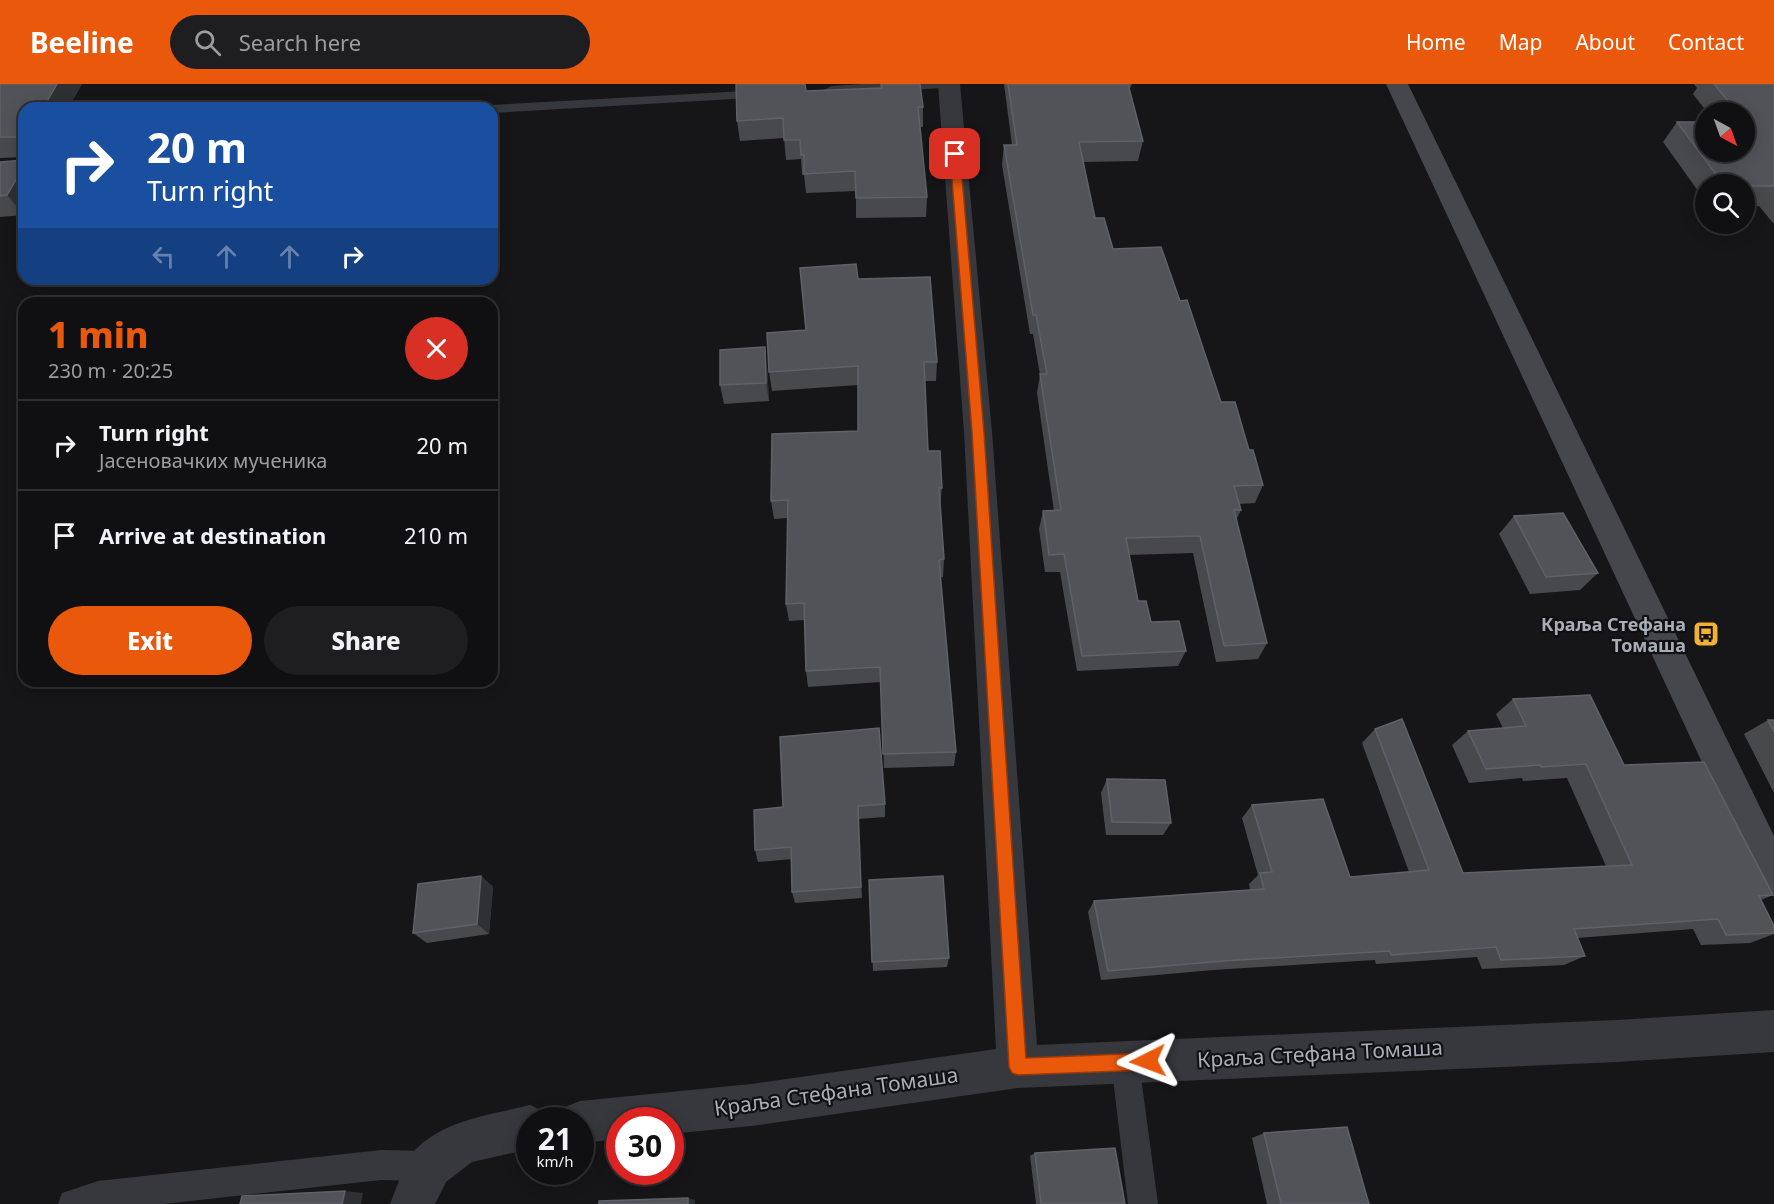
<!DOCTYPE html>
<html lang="en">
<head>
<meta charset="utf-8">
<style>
  body { margin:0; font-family:"Noto Sans",sans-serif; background:#1e1e20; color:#f1f3f6; height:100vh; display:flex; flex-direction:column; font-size:22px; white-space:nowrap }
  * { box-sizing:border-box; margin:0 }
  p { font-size:20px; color:#9c9d9f }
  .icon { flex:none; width:33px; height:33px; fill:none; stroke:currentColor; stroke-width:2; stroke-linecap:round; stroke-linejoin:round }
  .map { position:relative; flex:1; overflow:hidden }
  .details { position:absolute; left:18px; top:213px; width:480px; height:390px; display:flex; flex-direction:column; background:#101012; border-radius:18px; box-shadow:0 3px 15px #0003,0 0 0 2px #303032 }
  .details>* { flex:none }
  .banner { position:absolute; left:18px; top:18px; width:480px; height:183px; border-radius:18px; box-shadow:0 3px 15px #0003,0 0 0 2px #303032; background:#1a4fa0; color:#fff; overflow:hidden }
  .needle { width:39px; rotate:139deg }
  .buttons { position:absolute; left:1695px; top:18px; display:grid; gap:12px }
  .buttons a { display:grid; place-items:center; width:60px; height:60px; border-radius:50%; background:#101012; box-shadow:0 3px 15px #0003,0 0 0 2px #303032; font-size:30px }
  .speed { position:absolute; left:516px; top:1023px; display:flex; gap:12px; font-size:30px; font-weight:700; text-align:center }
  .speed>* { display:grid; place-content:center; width:78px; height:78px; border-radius:50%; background:#101012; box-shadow:0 3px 15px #0003,0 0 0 2px #303032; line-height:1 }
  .speed small { font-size:15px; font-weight:400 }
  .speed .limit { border:9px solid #d22; background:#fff; color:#111 }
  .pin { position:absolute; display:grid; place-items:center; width:51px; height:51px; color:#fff; margin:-26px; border-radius:12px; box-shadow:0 3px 9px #0006 }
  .me { position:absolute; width:66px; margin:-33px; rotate:267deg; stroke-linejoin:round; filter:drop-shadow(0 0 4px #0008) }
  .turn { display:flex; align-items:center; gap:21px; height:126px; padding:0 30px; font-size:27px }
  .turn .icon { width:78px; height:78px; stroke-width:2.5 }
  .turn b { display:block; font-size:42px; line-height:51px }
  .lanes { display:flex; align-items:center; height:57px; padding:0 30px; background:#0003; justify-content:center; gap:30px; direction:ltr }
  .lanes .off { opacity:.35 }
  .round { display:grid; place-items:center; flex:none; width:63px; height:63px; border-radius:32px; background:#1e1e20 }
  .head { display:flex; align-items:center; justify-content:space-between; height:102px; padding:0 30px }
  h1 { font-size:36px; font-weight:800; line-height:45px; color:#ea580c }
  .primary-button { display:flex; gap:12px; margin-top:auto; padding:12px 30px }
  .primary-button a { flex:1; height:69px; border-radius:36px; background:#ea580c; color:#fff; font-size:24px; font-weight:800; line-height:69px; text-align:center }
  .primary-button a+a { background:#1e1e20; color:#f1f3f6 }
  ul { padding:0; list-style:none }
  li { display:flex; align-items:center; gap:18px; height:90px; padding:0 30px; border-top:2px solid #303032 }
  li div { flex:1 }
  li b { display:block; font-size:22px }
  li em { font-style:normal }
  header { display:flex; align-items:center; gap:36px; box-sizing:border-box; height:84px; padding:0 30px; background:#ea580c; color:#fff }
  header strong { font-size:28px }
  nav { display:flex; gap:33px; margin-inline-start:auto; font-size:21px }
  .search { width:420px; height:54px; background:#1e1e20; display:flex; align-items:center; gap:15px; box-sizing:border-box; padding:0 21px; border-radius:33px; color:#9c9d9f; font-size:22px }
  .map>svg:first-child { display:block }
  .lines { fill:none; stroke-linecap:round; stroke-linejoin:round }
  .lane { fill:#37383d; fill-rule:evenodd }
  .street { fill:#37383d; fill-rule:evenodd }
  .secondary { fill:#45474d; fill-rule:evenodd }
  .wall { fill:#47494d }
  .shaded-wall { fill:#2f3033 }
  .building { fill:#525359; stroke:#5f6168; stroke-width:1.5 }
  .route { fill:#ea580c; stroke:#983908; stroke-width:1.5 }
  .labels { text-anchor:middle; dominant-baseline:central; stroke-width:4.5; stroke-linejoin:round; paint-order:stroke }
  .poi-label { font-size:18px; font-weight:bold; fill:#a8adb8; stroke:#111113; text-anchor:end }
  .near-street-label { font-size:21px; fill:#a8adb8; stroke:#111113 }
</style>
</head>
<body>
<header>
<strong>Beeline</strong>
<div class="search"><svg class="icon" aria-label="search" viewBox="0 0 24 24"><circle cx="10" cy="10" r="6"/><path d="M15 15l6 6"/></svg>Search here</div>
<nav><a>Home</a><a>Map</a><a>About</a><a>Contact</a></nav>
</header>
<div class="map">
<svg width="1774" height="1120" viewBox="0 0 1774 1120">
  <rect width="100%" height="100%" fill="#161618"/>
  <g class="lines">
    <!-- lane -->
    <g class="lane">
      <polygon points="861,0 950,0 943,4 831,10 824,6 831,2"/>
      <polygon points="765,6 770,7 772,10 770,13 492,29 492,24 485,24 492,21"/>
      <polygon points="1125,964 1135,968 1139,978 1158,1120 1128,1120 1111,978 1115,968"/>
      <polygon points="381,1066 430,1067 441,1071 445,1082 441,1093 430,1097 381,1096 163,1120 58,1120 62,1109 98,1097"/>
    </g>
    <!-- street -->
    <g class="street">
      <polygon points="938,0 960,0 992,348 1037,961 1617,936 1774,926 1774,968 1617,978 1018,1004 751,1042 670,1050 670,1036 620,1036 620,1055 580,1059 580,1036 559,1036 565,1023 580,1017 751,1000 996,965 964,348"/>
      <path d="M530 1021 545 1028 549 1036H530V1065L472 1078 446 1098 435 1120H390C396 1106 405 1077 415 1066 445 1035 491 1031 530 1021Z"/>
    </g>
    <!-- secondary -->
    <polygon class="secondary" points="1386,0 1408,0 1774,752 1774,810 1761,805"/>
  </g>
  <!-- wall -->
  <g class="wall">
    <polygon points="0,0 82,0 68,24 24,24 24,73 0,74"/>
    <polygon points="880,0 920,0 923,23 923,43 920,43 927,113 926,133 856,134 856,107 806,109 804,91 802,91 801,75 786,76 784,54 740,57 737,37 806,7 880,4"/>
    <polygon points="1004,0 1132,0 1129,7 1143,57 1138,77 1083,78 1095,134 1113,165 1180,217 1221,318 1249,366 1263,401 1255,419 1239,420 1241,426 1236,436 1267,559 1258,575 1216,578 1193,469 1129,471 1138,517 1151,538 1186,567 1178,582 1077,587 1060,488 1045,488 1039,445 1043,427 1054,427 1037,309 1040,291 1033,250 1030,250 1002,81 1004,61 1012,61"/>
    <polygon points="1694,0 1774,0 1774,140 1759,122 1744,122 1744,100 1706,100 1706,118 1663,58 1677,38 1744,68 1744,28 1707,28 1693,10 1697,4"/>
    <polygon points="0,78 24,131 0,133"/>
    <polygon points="858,195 937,278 936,297 925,297 928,367 942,404 940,422 944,475 943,493 940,493 956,668 954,682 884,684 881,598 808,603 806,587 804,536 789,537 786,520 788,434 774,435 771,417 858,347 858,301 772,307 769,288 805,246"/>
    <polygon points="767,283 769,317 724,320 720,301"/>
    <polygon points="1514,432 1598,489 1580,506 1530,510 1499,450"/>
    <polygon points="1513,615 1624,681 1773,811 1761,816 1774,842 1774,850 1750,859 1701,861 1693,845 1577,854 1585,872 1564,881 1482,885 1477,873 1376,880 1375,876 1213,886 1101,896 1088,828 1094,817 1250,806 1249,800 1258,791 1242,734 1252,721 1350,793 1409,788 1362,659 1375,645 1463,789 1606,782 1567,694 1523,697 1522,694 1469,699 1452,661 1468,647 1503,644 1496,630"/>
    <polygon points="1768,636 1774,636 1774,709 1744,650"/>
    <polygon points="1107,695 1171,739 1163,751 1106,751 1101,709"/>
    <polygon points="885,720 885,733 858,735 862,814 795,819 792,808 792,775 758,778 755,766 754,726"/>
    <polygon points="481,792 493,803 489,850 427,859 413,849"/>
    <polygon points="869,796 949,874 947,883 873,887"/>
    <polygon points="1264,1049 1369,1120 1267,1120 1252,1054"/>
    <polygon points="1035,1069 1125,1120 1036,1120 1030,1072"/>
  </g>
  <!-- shaded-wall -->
  <g class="shaded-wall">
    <polygon points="57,0 82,0 68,24 43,24"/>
    <polygon points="24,82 24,131 7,111"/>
    <polygon points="765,263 767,283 769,317 766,299"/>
    <polygon points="481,792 493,803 489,850 477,840"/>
    <polygon points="345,1107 363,1109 361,1120 342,1120"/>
    <polygon points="688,1114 695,1116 695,1120 688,1120"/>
  </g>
  <!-- building -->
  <g class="building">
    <polygon points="0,0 57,0 43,24 24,24 24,53 0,53"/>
    <polygon points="736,0 805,0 806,7 882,4 881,0 920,0 923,23 918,23 927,113 856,114 855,87 804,90 804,71 801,71 800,56 784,56 783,34 737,37"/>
    <polygon points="1008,0 1128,0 1143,57 1079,58 1095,134 1104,134 1113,165 1161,163 1180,217 1187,216 1221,318 1235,318 1249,366 1253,366 1263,401 1234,402 1241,426 1234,426 1267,559 1224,562 1200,452 1126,454 1138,517 1146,517 1151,538 1179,537 1186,567 1082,572 1064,470 1049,471 1043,427 1061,426 1040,290 1047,290 1036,231 1033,231 1004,61 1017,61"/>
    <polygon points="1714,0 1774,0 1774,102 1744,102 1744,100 1723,100 1677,38 1706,38 1706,68 1744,68 1744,28 1737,28"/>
    <polygon points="24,76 24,82 7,111 0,112 0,78"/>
    <polygon points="856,180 858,195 930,193 937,278 924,278 928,367 940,367 942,404 939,404 944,475 939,476 956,668 883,670 880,583 806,587 804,519 786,520 788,416 771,417 772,350 858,347 858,282 769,288 767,249 806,246 800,184"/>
    <polygon points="765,263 766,299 720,301 720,266"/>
    <polygon points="1563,429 1598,489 1546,493 1514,432"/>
    <polygon points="1590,611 1624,681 1704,678 1773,811 1759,812 1774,842 1774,849 1726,851 1718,835 1574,845 1585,872 1501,876 1496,863 1391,871 1390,867 1223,877 1108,887 1094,817 1264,805 1260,789 1272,788 1252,721 1323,715 1350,793 1429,786 1375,645 1402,635 1463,789 1632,781 1586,680 1541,683 1540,681 1486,685 1468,647 1526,642 1513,615"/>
    <polygon points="1768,636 1774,636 1774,648"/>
    <polygon points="879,644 885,720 858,722 861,803 792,808 791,763 755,766 754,726 783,723 780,653"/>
    <polygon points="1107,695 1165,696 1171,739 1112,738"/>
    <polygon points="481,792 477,840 413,849 418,800"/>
    <polygon points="943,792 949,874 872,878 869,796"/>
    <polygon points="1347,1043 1369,1120 1281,1120 1264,1049"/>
    <polygon points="1115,1064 1125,1120 1041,1120 1035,1069"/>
    <polygon points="345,1107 342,1120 240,1120 242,1112"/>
    <polygon points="688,1114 688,1120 599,1120 599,1117"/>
  </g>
  <!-- route -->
  <polygon class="route" points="955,67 960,70 984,348 1026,974 1148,969 1154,971 1157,977 1154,983 1148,986 1018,991 1012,989 1009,983 972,348 950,70"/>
  <!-- icons -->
  <defs>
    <g id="bus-square" transform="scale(1.35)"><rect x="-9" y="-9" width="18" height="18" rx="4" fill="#f2b134" stroke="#111113"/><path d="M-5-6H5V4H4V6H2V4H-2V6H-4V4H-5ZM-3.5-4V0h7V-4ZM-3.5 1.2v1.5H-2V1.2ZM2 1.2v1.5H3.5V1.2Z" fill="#111"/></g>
  </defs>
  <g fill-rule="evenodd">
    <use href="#bus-square" x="1706" y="550"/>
  </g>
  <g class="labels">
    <!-- poi labels -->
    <g class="poi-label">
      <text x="1686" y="540">Краља Стефана<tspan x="1686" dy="21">Томаша</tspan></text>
    </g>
    <!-- near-street labels -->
    <g class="near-street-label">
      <text transform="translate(1320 969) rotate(-3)">Краља Стефана Томаша</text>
      <text transform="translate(836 1007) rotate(-8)">Краља Стефана Томаша</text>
    </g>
  </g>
</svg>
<div class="buttons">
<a><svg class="needle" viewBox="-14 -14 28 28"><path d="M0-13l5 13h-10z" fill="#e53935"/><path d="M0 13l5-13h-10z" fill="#9c9d9f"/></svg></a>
<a><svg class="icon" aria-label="search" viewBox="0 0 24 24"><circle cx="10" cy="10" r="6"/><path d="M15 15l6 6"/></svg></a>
</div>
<div class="speed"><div>21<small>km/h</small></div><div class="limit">30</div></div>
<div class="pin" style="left:955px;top:70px;background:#d93025"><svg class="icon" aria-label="arrive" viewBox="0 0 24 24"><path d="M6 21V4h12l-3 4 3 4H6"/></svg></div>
<svg class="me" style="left:1148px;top:977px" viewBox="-20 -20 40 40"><path d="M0-17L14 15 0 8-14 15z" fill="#ea580c" stroke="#fff" stroke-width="4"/></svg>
<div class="banner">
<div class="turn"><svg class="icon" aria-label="right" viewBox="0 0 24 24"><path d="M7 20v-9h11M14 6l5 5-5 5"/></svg><div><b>20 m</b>Turn right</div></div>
<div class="lanes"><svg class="icon off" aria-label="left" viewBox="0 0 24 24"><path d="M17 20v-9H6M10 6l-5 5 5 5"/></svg><svg class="icon off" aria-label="ahead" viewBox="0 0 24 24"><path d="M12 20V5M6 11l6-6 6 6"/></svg><svg class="icon off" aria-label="ahead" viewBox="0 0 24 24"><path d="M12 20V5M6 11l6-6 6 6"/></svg><svg class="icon" aria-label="right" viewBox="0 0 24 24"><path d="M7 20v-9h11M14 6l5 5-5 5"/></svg></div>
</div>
<section class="details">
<div class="head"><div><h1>1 min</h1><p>230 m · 20:25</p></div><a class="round" style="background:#d93025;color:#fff"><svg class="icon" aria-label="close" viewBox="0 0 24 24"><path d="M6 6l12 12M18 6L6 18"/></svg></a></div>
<ul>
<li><svg class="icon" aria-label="right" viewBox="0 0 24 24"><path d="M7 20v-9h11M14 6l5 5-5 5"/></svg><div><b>Turn right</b><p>Јасеновачких мученика</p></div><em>20 m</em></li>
<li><svg class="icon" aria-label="arrive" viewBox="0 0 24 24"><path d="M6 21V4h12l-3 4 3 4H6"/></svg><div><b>Arrive at destination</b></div><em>210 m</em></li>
</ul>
<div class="primary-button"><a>Exit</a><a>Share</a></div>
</section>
</div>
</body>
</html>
